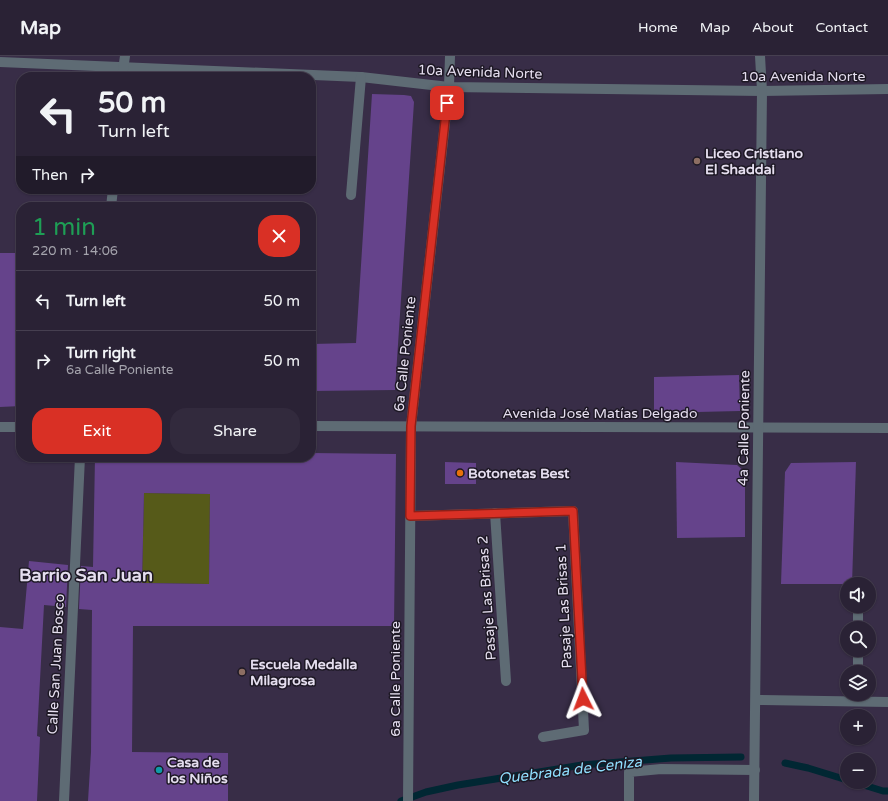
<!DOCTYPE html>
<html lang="en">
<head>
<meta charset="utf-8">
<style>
  body { margin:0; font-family:"Varela Round",sans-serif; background:#322a3d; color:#f1f3f6; height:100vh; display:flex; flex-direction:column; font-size:15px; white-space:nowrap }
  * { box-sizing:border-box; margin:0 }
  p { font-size:13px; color:#a5a4ad }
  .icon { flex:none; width:22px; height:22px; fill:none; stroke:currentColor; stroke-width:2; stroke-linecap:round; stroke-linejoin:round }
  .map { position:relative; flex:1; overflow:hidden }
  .details { position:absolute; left:16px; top:146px; width:300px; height:260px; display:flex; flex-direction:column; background:#2a2235; border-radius:16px; box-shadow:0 1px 3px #0004,0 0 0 1px #463f50 }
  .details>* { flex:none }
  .hud { position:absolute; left:16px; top:16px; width:300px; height:122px; border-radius:16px; box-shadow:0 1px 3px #0004,0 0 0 1px #463f50; background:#2a2235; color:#f1f3f6; overflow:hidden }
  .buttons { position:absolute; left:840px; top:521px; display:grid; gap:8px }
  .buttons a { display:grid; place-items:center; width:36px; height:36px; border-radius:50%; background:#2a2235; box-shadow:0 1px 3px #0004,0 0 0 1px #463f50; font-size:20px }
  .pin { position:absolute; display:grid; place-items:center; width:34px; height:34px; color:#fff; margin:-17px; border-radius:8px; box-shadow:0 2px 6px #0006 }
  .me { position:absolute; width:44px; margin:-22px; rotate:357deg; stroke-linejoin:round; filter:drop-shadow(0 0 3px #0008) }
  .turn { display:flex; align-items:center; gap:14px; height:84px; padding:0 16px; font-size:18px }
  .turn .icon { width:52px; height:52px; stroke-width:2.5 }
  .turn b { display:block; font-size:28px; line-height:34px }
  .then { display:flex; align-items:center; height:38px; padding:0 16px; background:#0003; gap:8px; font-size:15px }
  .round { display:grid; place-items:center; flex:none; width:42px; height:42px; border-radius:16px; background:#322a3d }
  .headline { display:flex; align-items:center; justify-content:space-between; height:68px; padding:0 16px }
  h1 { font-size:24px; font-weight:600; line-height:30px; color:#1e9e55 }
  .primary-button { display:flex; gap:8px; margin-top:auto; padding:8px 16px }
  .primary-button a { flex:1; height:46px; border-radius:16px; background:#d93025; color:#fff; font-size:16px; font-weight:600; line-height:46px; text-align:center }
  .primary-button a+a { background:#322a3d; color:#f1f3f6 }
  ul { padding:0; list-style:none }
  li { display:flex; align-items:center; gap:12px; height:60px; padding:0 16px; border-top:1px solid #463f50 }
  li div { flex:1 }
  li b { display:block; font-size:15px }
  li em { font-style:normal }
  header { display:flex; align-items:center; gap:24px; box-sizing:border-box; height:56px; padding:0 20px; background:#2a2235; border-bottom:1px solid #463f50 }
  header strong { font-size:19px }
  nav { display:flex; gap:22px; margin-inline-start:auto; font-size:14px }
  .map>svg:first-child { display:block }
  .green { fill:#565a19 }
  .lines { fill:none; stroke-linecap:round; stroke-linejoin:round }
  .stream { stroke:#012733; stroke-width:7 }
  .building { fill:#65438b; fill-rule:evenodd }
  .minor { stroke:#5e6b74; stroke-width:10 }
  .route-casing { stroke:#8d1f18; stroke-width:10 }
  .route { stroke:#d93025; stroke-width:7 }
  .education-dot { fill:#8d6e63; stroke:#1d1824; stroke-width:1.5 }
  .food-dot { fill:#e8710a; stroke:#1d1824; stroke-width:1.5 }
  .culture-dot { fill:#0f9aa8; stroke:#1d1824; stroke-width:1.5 }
  .labels { text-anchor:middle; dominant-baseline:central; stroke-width:3; stroke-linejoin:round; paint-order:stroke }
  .street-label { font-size:14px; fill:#e5deef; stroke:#1d1824 }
  .poi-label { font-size:14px; font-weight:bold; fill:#e5deef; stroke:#1d1824; text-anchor:start }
  .water-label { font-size:15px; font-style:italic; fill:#8fdefd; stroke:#1d1824 }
  .district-label { font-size:18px; font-weight:bold; fill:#e5deef; stroke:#1d1824 }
</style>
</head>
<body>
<header>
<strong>Map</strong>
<nav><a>Home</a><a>Map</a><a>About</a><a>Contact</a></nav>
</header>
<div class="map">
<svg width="888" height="745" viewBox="0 0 888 745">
  <rect width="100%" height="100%" fill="#382d47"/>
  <!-- green -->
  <polygon class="green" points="144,437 210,438 209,528 142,527"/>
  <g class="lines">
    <!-- stream -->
    <g class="stream">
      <polyline points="785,707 808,712 847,724"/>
      <polyline points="854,726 883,735 888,735"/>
      <polyline points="401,745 426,736 458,729 582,709 671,702 741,701"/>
    </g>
  </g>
  <!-- building -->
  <g class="building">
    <polygon points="372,38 404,39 411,40 414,46 395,334 311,335 311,288 356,287"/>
    <polygon points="0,197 21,197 21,350 0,351"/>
    <polygon points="739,319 740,355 654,357 654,321"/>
    <path d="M311 397 396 398 394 570H133L132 696 228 697V745H88L91 696 92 554 79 553 81 510 93 511 95 401H311ZM144 437 210 438 209 528 142 527Z"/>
    <polygon points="445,406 476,407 476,428 445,428"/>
    <polygon points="676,406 737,409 745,416 745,481 677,482"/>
    <polygon points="856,406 852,528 781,528 785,416 791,407"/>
    <polygon points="29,505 68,509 66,551 44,549 37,680 40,681 37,745 0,745 0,571 23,573"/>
  </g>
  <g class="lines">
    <!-- minor -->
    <g class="minor">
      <polyline points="0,6 361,21 449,31 762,35 888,33"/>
      <polyline points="122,21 125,0"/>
      <polyline points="351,139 361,21"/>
      <polyline points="111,151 113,133"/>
      <polyline points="311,370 888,372"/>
      <polyline points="0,371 21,371"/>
      <polyline points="495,457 506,625"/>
      <polyline points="410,460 573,455 584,674 543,681"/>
      <polyline points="858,572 858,550"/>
      <polyline points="858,616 858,594"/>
      <polyline points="756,644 888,646"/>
      <polyline points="64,745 80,401"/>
      <polyline points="408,745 411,370 449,31 450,0"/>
      <polyline points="629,745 629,716 661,713 755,714"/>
      <polyline points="754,745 762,35 760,0"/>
    </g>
  </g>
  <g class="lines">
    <!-- route casing -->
    <g class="route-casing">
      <polyline id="route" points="447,47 411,370 410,460 573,455 583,643"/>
    </g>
    <!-- route -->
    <use href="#route" class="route"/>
  </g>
  <!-- markers -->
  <g class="education-dot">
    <circle cx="697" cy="105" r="4"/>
    <circle cx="242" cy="616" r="4"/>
  </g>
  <circle class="food-dot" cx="460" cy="417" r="4"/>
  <circle class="culture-dot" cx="159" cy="714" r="4"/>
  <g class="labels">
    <!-- street labels -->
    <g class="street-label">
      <text transform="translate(480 16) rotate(2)">10a Avenida Norte</text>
      <text x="803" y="20">10a Avenida Norte</text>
      <text transform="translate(405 298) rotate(-84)">6a Calle Poniente</text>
      <text x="600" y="357">Avenida José Matías Delgado</text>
      <text transform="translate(744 372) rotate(-89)">4a Calle Poniente</text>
      <text transform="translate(487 542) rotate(-94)">Pasaje Las Brisas 2</text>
      <text transform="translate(564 550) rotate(-93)">Pasaje Las Brisas 1</text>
      <text transform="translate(56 608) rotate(-87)">Calle San Juan Bosco</text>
      <text transform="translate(395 623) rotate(-90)">6a Calle Poniente</text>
    </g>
    <!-- poi labels -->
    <g class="poi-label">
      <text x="705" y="97">Liceo Cristiano<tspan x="705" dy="16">El Shaddai</tspan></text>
      <text x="468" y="417">Botonetas Best</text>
      <text x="250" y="608">Escuela Medalla<tspan x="250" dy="16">Milagrosa</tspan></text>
      <text x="167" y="706">Casa de<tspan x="167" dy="16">los Niños</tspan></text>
    </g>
    <!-- water labels -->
    <g class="water-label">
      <text transform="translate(570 714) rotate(-7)">Quebrada de Ceniza</text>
    </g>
    <!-- district labels -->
    <g class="district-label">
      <text x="86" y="519">Barrio San Juan</text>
    </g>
  </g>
</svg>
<div class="buttons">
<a><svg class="icon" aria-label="sound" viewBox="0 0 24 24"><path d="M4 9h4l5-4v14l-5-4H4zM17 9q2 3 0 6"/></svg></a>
<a><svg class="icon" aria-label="search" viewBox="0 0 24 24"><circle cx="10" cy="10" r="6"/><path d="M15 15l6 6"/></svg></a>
<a><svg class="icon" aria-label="layers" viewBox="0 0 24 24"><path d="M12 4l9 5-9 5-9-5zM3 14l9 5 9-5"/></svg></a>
<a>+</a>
<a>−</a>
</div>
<div class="pin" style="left:447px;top:47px;background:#d93025"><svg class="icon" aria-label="arrive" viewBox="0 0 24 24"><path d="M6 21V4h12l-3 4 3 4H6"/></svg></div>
<svg class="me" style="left:583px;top:643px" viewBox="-20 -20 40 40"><path d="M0-17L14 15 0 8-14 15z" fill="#d93025" stroke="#fff" stroke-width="4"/></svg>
<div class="hud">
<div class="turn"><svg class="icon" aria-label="left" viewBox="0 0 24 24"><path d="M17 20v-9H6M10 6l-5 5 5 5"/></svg><div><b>50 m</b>Turn left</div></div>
<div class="then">Then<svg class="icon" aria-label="right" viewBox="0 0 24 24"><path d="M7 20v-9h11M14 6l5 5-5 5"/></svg></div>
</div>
<section class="details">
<div class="headline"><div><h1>1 min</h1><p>220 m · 14:06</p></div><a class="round" style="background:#d93025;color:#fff"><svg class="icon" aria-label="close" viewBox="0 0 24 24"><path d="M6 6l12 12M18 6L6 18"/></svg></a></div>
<ul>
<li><svg class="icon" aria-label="left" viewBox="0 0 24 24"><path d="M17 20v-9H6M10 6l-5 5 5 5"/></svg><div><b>Turn left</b></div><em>50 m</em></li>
<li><svg class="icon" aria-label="right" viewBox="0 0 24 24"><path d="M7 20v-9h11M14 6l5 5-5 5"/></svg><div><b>Turn right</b><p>6a Calle Poniente</p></div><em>50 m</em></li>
</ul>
<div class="primary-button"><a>Exit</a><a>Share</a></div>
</section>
</div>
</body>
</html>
